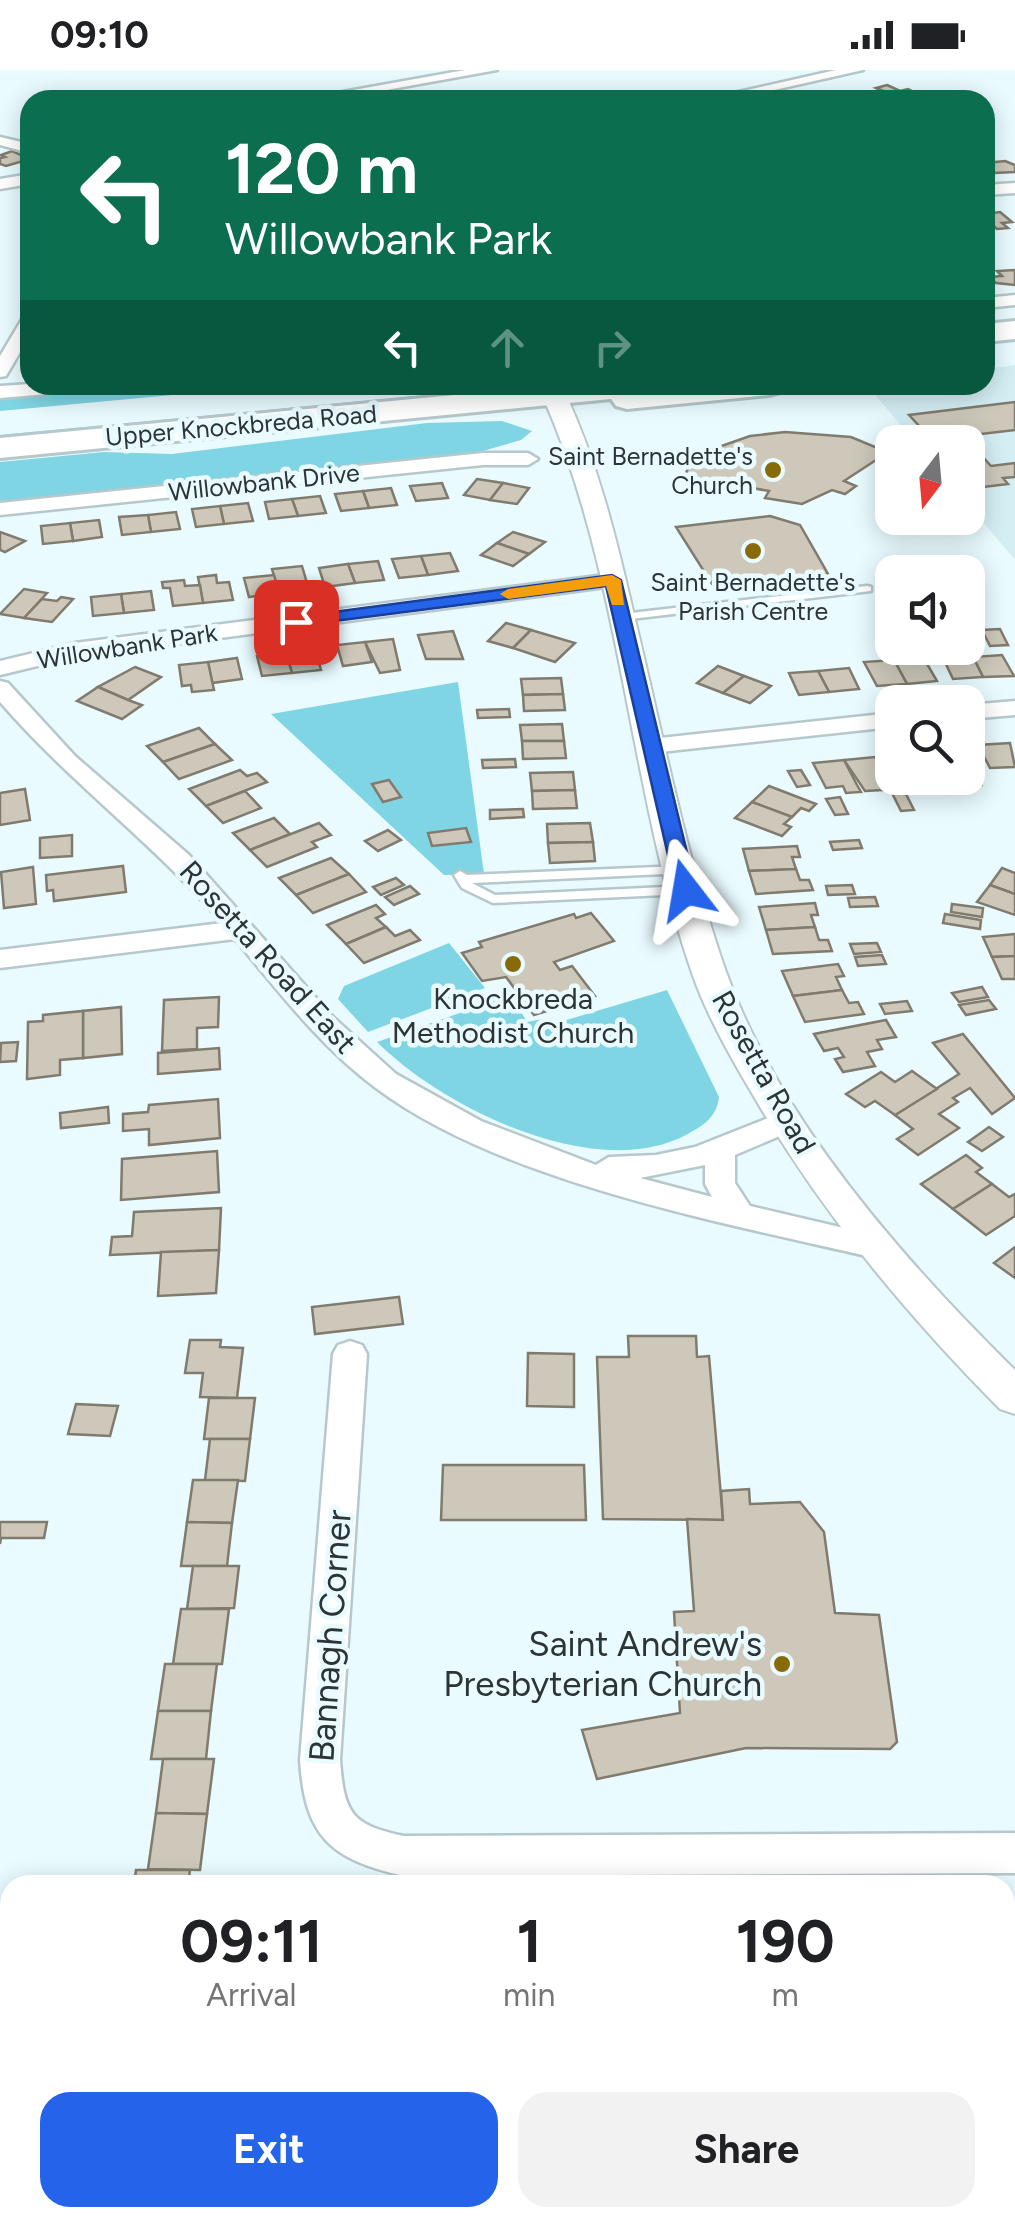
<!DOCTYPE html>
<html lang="en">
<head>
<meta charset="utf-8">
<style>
  body { margin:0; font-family:Figtree,sans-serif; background:#f2f2f2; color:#202124; height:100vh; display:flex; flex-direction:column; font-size:38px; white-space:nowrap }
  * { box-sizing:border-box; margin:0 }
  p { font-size:32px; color:#757577 }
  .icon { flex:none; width:55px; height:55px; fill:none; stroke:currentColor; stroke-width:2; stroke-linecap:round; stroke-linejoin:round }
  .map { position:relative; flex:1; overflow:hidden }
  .side { position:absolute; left:0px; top:1805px; width:1015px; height:352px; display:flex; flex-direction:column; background:#fff; border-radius:30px 30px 0 0; box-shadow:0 5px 25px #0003 }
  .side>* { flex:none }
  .banner { position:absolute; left:20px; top:20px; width:975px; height:305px; border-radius:30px; box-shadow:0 5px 25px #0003; background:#0b6e4f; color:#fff; overflow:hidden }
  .needle { width:65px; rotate:196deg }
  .tools { position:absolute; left:875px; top:355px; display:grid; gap:20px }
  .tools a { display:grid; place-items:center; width:110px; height:110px; border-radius:20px; background:#fff; box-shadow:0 5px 25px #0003; font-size:50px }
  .pin { position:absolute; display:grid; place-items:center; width:85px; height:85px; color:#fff; margin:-42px; border-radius:20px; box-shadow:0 5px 15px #0006 }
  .me { position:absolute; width:110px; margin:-55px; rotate:346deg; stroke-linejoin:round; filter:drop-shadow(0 0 8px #0008) }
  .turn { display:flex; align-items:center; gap:35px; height:210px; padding:0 40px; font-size:45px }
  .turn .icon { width:130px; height:130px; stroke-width:2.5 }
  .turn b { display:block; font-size:70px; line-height:85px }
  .lanes { display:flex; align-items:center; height:95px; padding:0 40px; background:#0003; justify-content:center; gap:50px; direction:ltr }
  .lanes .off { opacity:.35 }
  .eta { display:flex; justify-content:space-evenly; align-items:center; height:170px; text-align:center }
  .eta b { font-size:60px; font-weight:700; line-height:70px }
  .cta { display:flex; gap:20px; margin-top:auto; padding:20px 40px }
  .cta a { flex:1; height:115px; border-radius:30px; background:#2563eb; color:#fff; font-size:40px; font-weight:700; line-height:115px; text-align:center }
  .cta a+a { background:#f2f2f2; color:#202124 }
  .status { display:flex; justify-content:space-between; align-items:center; height:70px; padding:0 50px; background:#fff; direction:ltr }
  .status svg { height:28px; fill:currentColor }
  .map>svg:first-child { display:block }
  .built { fill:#d4eff4 }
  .green { fill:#7fd5e4 }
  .building { fill:#cdc8ba; stroke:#807b6e; stroke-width:2.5 }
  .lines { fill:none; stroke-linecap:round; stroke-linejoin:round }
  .service-casing { stroke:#b6c8cb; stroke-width:5 }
  .minor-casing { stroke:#b6c8cb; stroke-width:5 }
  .tertiary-casing { stroke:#b6c8cb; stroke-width:4 }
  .trunk-casing { stroke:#b6c8cb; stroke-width:6 }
  .service { fill:#fff; fill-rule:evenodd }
  .minor { fill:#fff; fill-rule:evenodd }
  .tertiary { fill:#fff; fill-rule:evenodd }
  .trunk { fill:#fff; fill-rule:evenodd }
  .route { fill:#2563eb; stroke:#184099; stroke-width:2.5 }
  .slow { fill:#f59e0b }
  .poi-dot { fill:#886b09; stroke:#e9fbff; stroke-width:4 }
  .labels { text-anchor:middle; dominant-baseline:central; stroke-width:9; stroke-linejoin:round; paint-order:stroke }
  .far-street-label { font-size:25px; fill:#2d3435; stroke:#e9fbff }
  .far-poi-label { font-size:25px; fill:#2d3435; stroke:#e9fbff; text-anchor:end }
  .street-label { font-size:30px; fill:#2d3435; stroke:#e9fbff }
  .poi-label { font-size:30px; fill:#2d3435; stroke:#e9fbff }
  .near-street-label { font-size:35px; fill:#2d3435; stroke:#e9fbff }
  .near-poi-label { font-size:35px; fill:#2d3435; stroke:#e9fbff; text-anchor:end }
</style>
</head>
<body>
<div class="status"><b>09:10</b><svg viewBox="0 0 49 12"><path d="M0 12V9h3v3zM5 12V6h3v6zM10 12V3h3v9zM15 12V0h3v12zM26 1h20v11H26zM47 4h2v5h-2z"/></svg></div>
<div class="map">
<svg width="1015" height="2156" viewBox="0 0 1015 2156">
  <rect width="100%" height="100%" fill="#e9fbff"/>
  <!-- built -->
  <polygon class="built" points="1015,295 1015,490 968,434 968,372 915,372 867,315 985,315 985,299"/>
  <!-- green -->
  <g class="green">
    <polygon points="141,315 281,315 0,341 0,327"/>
    <polygon points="532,315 574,315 0,368 0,365"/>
    <polygon points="502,351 532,361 521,370 476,383 0,431 0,392 104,382 172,384 427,353"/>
    <polygon points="458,612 484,804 444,805 271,644"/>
    <polygon points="449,873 485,918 368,962 338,929 344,916"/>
    <path d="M667 920 719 1027C717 1047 703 1056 686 1065 595 1113 443 1038 377 972L511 925 527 952 548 948 553 954Z"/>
  </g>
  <!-- building -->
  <g class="building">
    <polygon points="887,15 900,21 908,19 920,25 891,27 877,21 881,20 876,18"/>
    <polygon points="12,81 30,89 6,96 0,94 0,88 5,87 1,85"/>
    <polygon points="1005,91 1015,95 1015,102 994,103 985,93"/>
    <polygon points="1000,142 1012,152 1002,153 1008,158 997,159 985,148 985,144"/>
    <polygon points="1015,200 1015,215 996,213 989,207 1002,206 997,201"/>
    <polygon points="1015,332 1015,360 964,366 991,396 1015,393 1015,407 1003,408 1008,414 975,418 968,409 968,372 934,372 909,345"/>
    <polygon points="785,362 851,367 892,384 881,391 876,390 844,411 856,416 845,424 832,420 802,434 765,428 769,421 685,406 689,395 704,382 750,366"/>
    <polygon points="477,409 503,413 490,430 464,425"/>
    <polygon points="442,413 448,428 416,431 410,416"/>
    <polygon points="503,413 529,418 517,434 490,430"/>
    <polygon points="391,418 397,435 369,438 363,421"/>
    <polygon points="363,421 369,438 341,441 335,424"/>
    <polygon points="320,426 326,443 298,446 292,429"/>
    <polygon points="292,429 298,446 269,449 265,432"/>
    <polygon points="248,433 253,451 224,454 220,436"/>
    <polygon points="220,436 224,454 196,457 192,439"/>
    <polygon points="176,442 180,459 151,462 148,445"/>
    <polygon points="148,445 151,462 122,465 119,447"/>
    <polygon points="770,446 800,455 828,504 712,514 676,457"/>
    <polygon points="99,450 102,467 73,471 70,453"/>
    <polygon points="70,453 73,471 43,474 41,456"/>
    <polygon points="0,462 25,471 5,482 0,480"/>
    <polygon points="513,462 545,472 529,484 497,473"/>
    <polygon points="497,473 529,484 513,496 481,485"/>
    <polygon points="450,483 458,501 428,505 421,486"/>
    <polygon points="421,486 428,505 399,508 392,489"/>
    <polygon points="378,491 384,510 355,513 348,494"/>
    <polygon points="348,494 355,513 325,517 319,498"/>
    <polygon points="302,496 309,520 279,523 272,499"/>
    <polygon points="216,505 217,513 229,512 233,530 203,533 198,507"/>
    <polygon points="274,505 279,523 249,527 244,508"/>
    <polygon points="184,510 185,516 200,515 203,533 173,536 170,518 163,518 162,512"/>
    <polygon points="24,519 47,523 24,548 0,544"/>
    <polygon points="151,521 154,540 124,543 121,524"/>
    <polygon points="121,524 124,543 93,546 91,527"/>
    <polygon points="61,527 73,529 52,552 24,548 42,529 57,531"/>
    <polygon points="506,553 531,560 513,578 488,571"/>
    <polygon points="1000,559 1008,575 990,576 982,560"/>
    <polygon points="531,560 575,573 555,592 513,578"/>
    <polygon points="453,561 463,589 426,589 418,565"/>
    <polygon points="393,569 400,600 380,603 365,572"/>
    <polygon points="365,572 372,592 343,596 337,575"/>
    <polygon points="315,579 321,600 292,603 286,583"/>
    <polygon points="286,583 292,603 262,606 257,586"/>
    <polygon points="1002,585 1014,606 983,607 973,587"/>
    <polygon points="923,587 937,611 907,614 894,590"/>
    <polygon points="973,587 983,607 953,609 943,588"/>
    <polygon points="237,588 242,609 212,613 208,592"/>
    <polygon points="894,590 907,614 877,616 864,592"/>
    <polygon points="208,592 214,620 192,622 191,615 182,616 179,595"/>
    <polygon points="718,596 744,606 723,623 697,613"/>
    <polygon points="135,597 161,607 128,630 98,617"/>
    <polygon points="849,598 859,619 829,622 818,601"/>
    <polygon points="818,601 829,622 799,625 789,603"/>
    <polygon points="744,606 771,616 750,633 723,623"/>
    <polygon points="561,608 563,624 523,625 521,609"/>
    <polygon points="98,617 128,630 142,635 122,649 77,631"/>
    <polygon points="563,624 565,640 524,641 523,625"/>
    <polygon points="509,639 510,647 478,648 477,640"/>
    <polygon points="562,654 564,671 522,671 520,655"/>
    <polygon points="199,658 215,674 163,692 147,676"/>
    <polygon points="522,671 564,671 566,688 523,689"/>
    <polygon points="1010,673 1015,697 990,698 978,675"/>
    <polygon points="215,674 232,690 179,709 163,692"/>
    <polygon points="875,687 888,711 878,713 882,720 865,721 844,690"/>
    <polygon points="515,689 516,697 483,698 482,690"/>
    <polygon points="844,690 857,715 861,722 846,723 843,716 826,718 813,693"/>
    <polygon points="968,693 981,715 962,717 957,708 968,708"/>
    <polygon points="240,700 247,706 257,703 267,712 206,736 189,719"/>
    <polygon points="801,700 810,715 797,717 788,701"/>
    <polygon points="573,702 575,720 532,721 530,703"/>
    <polygon points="389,710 401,727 383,732 372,714"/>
    <polygon points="769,716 816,734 809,741 801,738 792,747 752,732"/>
    <polygon points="25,719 30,750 0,755 0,723"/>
    <polygon points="575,720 577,738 533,739 532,721"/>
    <polygon points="245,721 261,738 223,753 206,736"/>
    <polygon points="905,722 914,740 901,741 892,723"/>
    <polygon points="840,727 848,744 835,745 826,729"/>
    <polygon points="752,732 792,747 784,754 791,757 782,766 735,748"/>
    <polygon points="523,739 524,747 490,749 490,740"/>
    <polygon points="274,748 290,764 250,780 233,763"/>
    <polygon points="319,753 331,765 312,772 317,777 267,797 250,780"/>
    <polygon points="590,753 593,772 548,773 547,754"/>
    <polygon points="466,758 471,772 432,776 428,763"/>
    <polygon points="388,760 401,770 378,781 365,771"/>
    <polygon points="72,765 72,786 40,788 40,768"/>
    <polygon points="859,770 862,778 833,780 830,772"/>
    <polygon points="593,772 595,791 550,793 548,773"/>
    <polygon points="797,776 800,787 792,787 796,799 749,801 743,779"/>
    <polygon points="331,788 349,804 296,825 279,808"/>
    <polygon points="123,796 126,822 54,831 53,820 47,821 46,805"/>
    <polygon points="33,797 36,834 4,838 1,802"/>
    <polygon points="1002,798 1015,803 1015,824 990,815"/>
    <polygon points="796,799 800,810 809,810 813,820 756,824 749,801"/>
    <polygon points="349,804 366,822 313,843 296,825"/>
    <polygon points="396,808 404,815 381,825 373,817"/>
    <polygon points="852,815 855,824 828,825 826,816"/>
    <polygon points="990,815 1015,824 1015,845 977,832"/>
    <polygon points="410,816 419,824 394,835 385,827"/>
    <polygon points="875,827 878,836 850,837 848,828"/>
    <polygon points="815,833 818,845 811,845 815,857 766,860 759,837"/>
    <polygon points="952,834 983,838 982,847 951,842"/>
    <polygon points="376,835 385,844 376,848 386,857 346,874 327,855"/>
    <polygon points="591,843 614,871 554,892 560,900 572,896 595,926 534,945 506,907 482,911 462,883 482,877 479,872 574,844 576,848"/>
    <polygon points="945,844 981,850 980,859 943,853"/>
    <polygon points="386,857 395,866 410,860 420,870 364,893 346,874"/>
    <polygon points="815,857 819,870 828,870 832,881 773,884 766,860"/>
    <polygon points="1015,864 1015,886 992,887 983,867"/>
    <polygon points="877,873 881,882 854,884 850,874"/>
    <polygon points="882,885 886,894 858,896 855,887"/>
    <polygon points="1015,886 1015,909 1002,909 992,887"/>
    <polygon points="838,894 844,906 836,907 842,920 793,926 782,901"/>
    <polygon points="982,917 988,927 959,932 952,923"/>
    <polygon points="842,920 849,933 858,932 864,944 805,952 793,926"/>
    <polygon points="219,927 218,957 197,958 197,979 162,981 164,930"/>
    <polygon points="989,930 996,939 966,945 959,935"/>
    <polygon points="907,931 912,941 885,944 880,934"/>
    <polygon points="121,937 122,984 83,988 83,941"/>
    <polygon points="83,941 83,988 60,990 60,1005 27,1009 28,952 43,951 43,945"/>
    <polygon points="886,950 896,967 877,970 882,979 867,982 875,996 843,1002 835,989 844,987 838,978 824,981 814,964"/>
    <polygon points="963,964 1015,1028 992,1044 970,1018 953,1028 958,1032 939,1044 959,1058 918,1085 897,1069 913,1059 895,1045 959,1004 933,973"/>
    <polygon points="18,972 16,991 0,992 1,973"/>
    <polygon points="219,978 220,999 158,1004 158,983"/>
    <polygon points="912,1001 937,1019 895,1045 875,1031 865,1037 846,1024 881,1002 895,1012"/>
    <polygon points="218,1029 220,1068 149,1075 149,1059 123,1061 123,1044 148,1042 149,1035"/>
    <polygon points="108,1037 109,1053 61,1058 60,1043"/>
    <polygon points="989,1057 1003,1067 982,1081 968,1072"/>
    <polygon points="217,1081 219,1122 121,1130 122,1089"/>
    <polygon points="966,1085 982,1098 976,1102 992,1114 953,1139 921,1114"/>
    <polygon points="992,1114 1009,1127 1015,1124 1015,1146 986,1165 953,1139"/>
    <polygon points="221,1138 219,1180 110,1185 112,1167 132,1166 134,1142"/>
    <polygon points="1015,1177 1015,1208 994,1193"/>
    <polygon points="219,1180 216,1223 158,1226 161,1182"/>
    <polygon points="399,1227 403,1254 315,1264 312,1237"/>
    <polygon points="628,1266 696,1266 697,1287 709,1286 723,1450 603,1449 597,1287 629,1287"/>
    <polygon points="190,1270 221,1270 220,1277 243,1278 237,1328 200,1327 203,1303 185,1303"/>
    <polygon points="528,1283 574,1284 574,1337 527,1336"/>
    <polygon points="209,1328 255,1328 250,1369 204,1369"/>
    <polygon points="76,1334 118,1336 110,1366 68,1364"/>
    <polygon points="210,1369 250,1369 245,1411 205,1410"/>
    <polygon points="443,1395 584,1395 586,1450 441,1450"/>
    <polygon points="193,1410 238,1410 232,1453 187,1452"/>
    <polygon points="749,1419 750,1434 800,1432 824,1462 835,1543 879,1545 897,1672 890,1679 746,1678 597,1709 582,1660 680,1643 674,1542 694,1541 687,1449 723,1450 721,1421"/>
    <polygon points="0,1452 47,1452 44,1468 1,1468 0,1474"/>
    <polygon points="187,1452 232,1453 227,1496 181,1496"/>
    <polygon points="193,1496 239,1496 234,1538 187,1539"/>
    <polygon points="181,1539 229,1539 222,1594 173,1594"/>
    <polygon points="165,1594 217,1594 211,1641 158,1641"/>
    <polygon points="158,1641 211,1641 206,1689 151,1689"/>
    <polygon points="163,1689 214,1689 207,1744 156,1743"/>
    <polygon points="156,1743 207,1744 200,1800 148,1799"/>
    <polygon points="136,1800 190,1800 188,1815 134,1815"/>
    <polygon points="1005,1867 1015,1867 1015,1925 1010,1925"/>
    <rect x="557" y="2148" width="57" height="8"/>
    <polygon points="807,2148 861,2148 862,2156 808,2156"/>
  </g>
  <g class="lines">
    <!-- service casing -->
    <g class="service-casing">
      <g id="service">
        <polygon points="867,516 871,517 871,521 622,550 617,547 622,544"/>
        <polygon points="681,796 686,797 687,800 686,803 472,813 495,825 686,816 693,820 686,824 493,833 462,818 454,805 460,801 467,805"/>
      </g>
    </g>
    <!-- minor casing -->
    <g class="minor-casing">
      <g id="minor">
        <polygon points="465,0 497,0 331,30 298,30"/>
        <polygon points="836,0 863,0 730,30 703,30"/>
        <polygon points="0,67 30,74 30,83 0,75"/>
        <polygon points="30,104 30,114 0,119 0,109"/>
        <polygon points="1015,113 1015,123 985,125 985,115"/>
        <polygon points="1015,225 1015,235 985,238 985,228"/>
        <polygon points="30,245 30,265 6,306 0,307 0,286 24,246"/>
        <polygon points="30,314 30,315 91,315 82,321 0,328 0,316"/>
        <polygon points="483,383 528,383 538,389 528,395 483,395 0,445 0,433"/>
        <polygon points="613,504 624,510 621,515 75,587 0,605 0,591 75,573"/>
        <path d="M0 611 8 613 75 686 189 785 333 947 396 1004 481 1051 596 1095 609 1087 656 1085 695 1077 776 1045 786 1042 796 1045 801 1052 796 1059 735 1085V1113L750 1136 882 1167 887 1175 882 1183 871 1187C720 1152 500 1111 376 1018 321 977 278 921 235 869L0 898V880L222 853C154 773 69 712 0 632ZM705 1095V1114L712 1127 640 1108Z"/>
        <polygon points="1015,631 1015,645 968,649 968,635"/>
        <polygon points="892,643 892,657 651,683 639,676 651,669"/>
        <path d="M350 1271 362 1275 367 1284 340 1690C344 1743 351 1755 404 1766L1015 1763V1803L404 1806C330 1789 305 1767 300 1690L333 1284 338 1275Z"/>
        <polygon points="691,2148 737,2148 738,2156 692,2156"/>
      </g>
    </g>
    <!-- tertiary casing -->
    <g class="tertiary-casing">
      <path id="tertiary" d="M554 318 566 325C598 394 616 467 633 541 662 660 685 783 725 899 777 1047 905 1192 1015 1300V1344L1000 1339C905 1243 821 1142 753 1025 730 986 707 946 692 903 628 718 622 503 542 325Z"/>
    </g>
    <!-- trunk casing -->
    <g class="trunk-casing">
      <g id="trunk">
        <polygon points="1015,251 1015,269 985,272 985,254"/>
        <polygon points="559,315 785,315 780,322 769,325 627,339 616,336 611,329 0,388 0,368"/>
      </g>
    </g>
    <!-- service -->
    <use href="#service" class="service"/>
    <!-- minor -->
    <use href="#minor" class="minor"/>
    <!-- tertiary -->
    <use href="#tertiary" class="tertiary"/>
    <!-- trunk -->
    <use href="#trunk" class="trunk"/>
  </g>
  <!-- route -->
  <polygon class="route" points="612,505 621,510 696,820 686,826 676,820 606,516 296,556 287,552 296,547"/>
  <!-- slow -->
  <polygon class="slow" points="612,505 621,510 624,535 612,535 606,516 508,529 500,524 508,519"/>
  <!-- markers -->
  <g class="poi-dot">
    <circle cx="773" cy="400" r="10"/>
    <circle cx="753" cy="481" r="10"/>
    <circle cx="513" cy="894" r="10"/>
    <circle cx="782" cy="1594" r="10"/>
  </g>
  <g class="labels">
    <!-- far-street labels -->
    <g class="far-street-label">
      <text transform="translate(241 355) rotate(-5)">Upper Knockbreda Road</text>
      <text transform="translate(264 412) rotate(-6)">Willowbank Drive</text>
      <text transform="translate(127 576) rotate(-9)">Willowbank Park</text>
    </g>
    <!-- far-poi labels -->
    <g class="far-poi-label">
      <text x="753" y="386">Saint Bernadette's<tspan x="753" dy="29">Church</tspan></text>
      <text x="753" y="512" text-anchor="middle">Saint Bernadette's<tspan x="753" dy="29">Parish Centre</tspan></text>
    </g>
    <!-- street labels -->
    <g class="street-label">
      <text transform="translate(268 887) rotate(48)">Rosetta Road East</text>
      <text transform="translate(764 1002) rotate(61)">Rosetta Road</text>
    </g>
    <!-- poi labels -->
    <g class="poi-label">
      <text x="513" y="928">Knockbreda<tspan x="513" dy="34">Methodist Church</tspan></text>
    </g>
    <!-- near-street labels -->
    <g class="near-street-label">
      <text transform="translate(330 1566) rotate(-86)">Bannagh Corner</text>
    </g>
    <!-- near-poi labels -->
    <g class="near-poi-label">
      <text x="762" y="1574">Saint Andrew's<tspan x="762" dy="40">Presbyterian Church</tspan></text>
    </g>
  </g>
</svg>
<div class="tools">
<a><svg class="needle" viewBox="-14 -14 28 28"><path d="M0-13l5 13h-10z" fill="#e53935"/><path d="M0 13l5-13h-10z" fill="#757577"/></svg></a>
<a><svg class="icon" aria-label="sound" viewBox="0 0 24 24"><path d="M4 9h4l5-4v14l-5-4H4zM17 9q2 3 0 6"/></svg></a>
<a><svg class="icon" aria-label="search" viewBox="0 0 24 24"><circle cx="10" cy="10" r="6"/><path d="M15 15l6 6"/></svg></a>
</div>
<div class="pin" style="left:296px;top:552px;background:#d93025"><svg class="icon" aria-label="arrive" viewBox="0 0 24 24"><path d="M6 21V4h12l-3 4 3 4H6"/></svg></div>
<svg class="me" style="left:686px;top:820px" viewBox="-20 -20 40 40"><path d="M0-17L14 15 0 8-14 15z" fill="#2563eb" stroke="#fff" stroke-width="4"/></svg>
<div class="banner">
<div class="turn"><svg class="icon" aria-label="left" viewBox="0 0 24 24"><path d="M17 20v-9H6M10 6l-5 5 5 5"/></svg><div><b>120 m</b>Willowbank Park</div></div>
<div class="lanes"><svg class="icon" aria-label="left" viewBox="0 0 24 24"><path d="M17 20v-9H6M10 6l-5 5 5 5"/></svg><svg class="icon off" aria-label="ahead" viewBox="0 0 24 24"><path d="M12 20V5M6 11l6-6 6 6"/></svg><svg class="icon off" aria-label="right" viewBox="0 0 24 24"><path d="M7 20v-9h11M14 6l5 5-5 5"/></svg></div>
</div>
<section class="side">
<div class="eta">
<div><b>09:11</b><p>Arrival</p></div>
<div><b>1</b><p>min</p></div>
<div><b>190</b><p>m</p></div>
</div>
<div class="cta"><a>Exit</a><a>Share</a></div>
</section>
</div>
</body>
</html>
